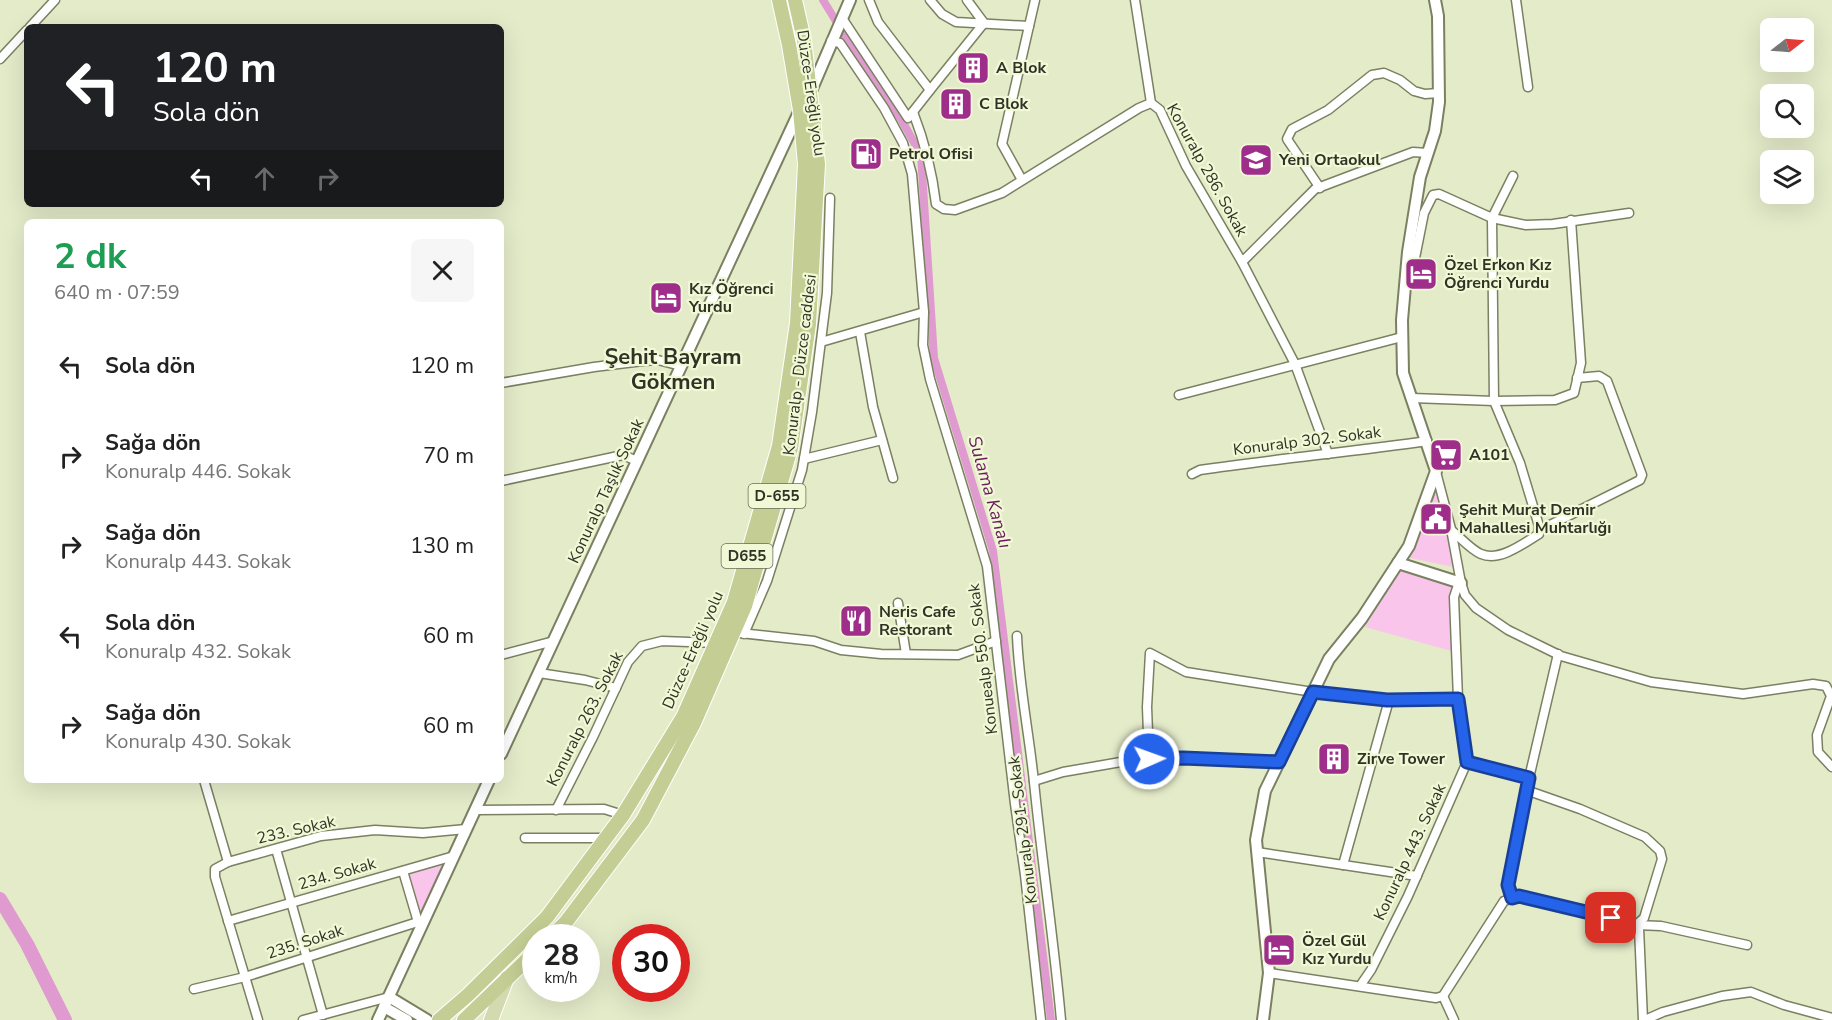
<!DOCTYPE html>
<html lang="tr">
<head>
<meta charset="utf-8">
<style>
  body { margin:0; font-family:"Nunito Sans",sans-serif; background:#f6f6f6; color:#222; height:100vh; display:flex; flex-direction:column; font-size:22px; white-space:nowrap }
  * { box-sizing:border-box; margin:0 }
  p { font-size:20px; color:#767676 }
  .icon { flex:none; width:33px; height:33px; fill:none; stroke:currentColor; stroke-width:2; stroke-linecap:round; stroke-linejoin:round }
  .map { position:relative; flex:1; overflow:hidden }
  .side { position:absolute; left:24px; top:219px; width:480px; height:564px; display:flex; flex-direction:column; background:#fff; border-radius:9px; box-shadow:0 6px 24px #0002 }
  .side>* { flex:none }
  .guide { position:absolute; left:24px; top:24px; width:480px; height:183px; border-radius:9px; box-shadow:0 6px 24px #0002; background:#202124; color:#fff; overflow:hidden }
  .needle { width:39px; rotate:73deg }
  .buttons { position:absolute; left:1760px; top:18px; display:grid; gap:12px }
  .buttons a { display:grid; place-items:center; width:54px; height:54px; border-radius:9px; background:#fff; box-shadow:0 6px 24px #0002; font-size:30px }
  .speed { position:absolute; left:522px; top:924px; display:flex; gap:12px; font-size:30px; font-weight:700; text-align:center }
  .speed>* { display:grid; place-content:center; width:78px; height:78px; border-radius:50%; background:#fff; box-shadow:0 6px 24px #0002; line-height:1 }
  .speed small { font-size:15px; font-weight:400 }
  .speed .limit { border:9px solid #d22; background:#fff; color:#111 }
  .pin { position:absolute; display:grid; place-items:center; width:51px; height:51px; color:#fff; margin:-26px; border-radius:12px; box-shadow:0 3px 9px #0006 }
  .me { position:absolute; width:66px; margin:-33px; rotate:88deg; stroke-linejoin:round; filter:drop-shadow(0 0 4px #0008) }
  .turn { display:flex; align-items:center; gap:21px; height:126px; padding:0 30px; font-size:27px }
  .turn .icon { width:78px; height:78px; stroke-width:2.5 }
  .turn b { display:block; font-size:42px; line-height:51px }
  .lanes { display:flex; align-items:center; height:57px; padding:0 30px; background:#0003; justify-content:center; gap:30px; direction:ltr }
  .lanes .off { opacity:.35 }
  .round { display:grid; place-items:center; flex:none; width:63px; height:63px; border-radius:9px; background:#f6f6f6 }
  .overview { display:flex; align-items:center; justify-content:space-between; height:102px; padding:0 30px }
  h1 { font-size:36px; font-weight:700; line-height:45px; color:#1e9e55 }
  ul { padding:0; list-style:none }
  li { display:flex; align-items:center; gap:18px; height:90px; padding:0 30px }
  li div { flex:1 }
  li b { display:block; font-size:22px }
  li em { font-style:normal }
  .map>svg:first-child { display:block }
  .green { fill:#f9c5eb }
  .lines { fill:none; stroke-linecap:round; stroke-linejoin:round }
  .canal { stroke:#df9bcf; stroke-width:8 }
  .river { stroke:#df9bcf; stroke-width:14 }
  .minor-casing { stroke:#7a8061; stroke-width:11 }
  .tertiary-casing { stroke:#7a8061; stroke-width:14 }
  .primary-casing { stroke:#fff; stroke-width:16 }
  .trunk-casing { stroke:#fff; stroke-width:16 }
  .minor { stroke:#fff; stroke-width:8 }
  .tertiary { stroke:#fff; stroke-width:10 }
  .primary { stroke:#d3daaf; stroke-width:14 }
  .trunk { stroke:#c4ce94; stroke-width:14 }
  .route-casing { stroke:#184099; stroke-width:15 }
  .route { stroke:#2563eb; stroke-width:10 }
  .labels { text-anchor:middle; dominant-baseline:central; stroke-width:4.5; stroke-linejoin:round; paint-order:stroke }
  .shield { fill:#f1f8d6; stroke:#6a6d5b; stroke-width:1.5 }
  .shield-label { font-size:15px; font-weight:bold; fill:#303226 }
  .poi-label { font-size:16px; font-weight:bold; fill:#303226; stroke:#f1f8d6; text-anchor:start }
  .street-label { font-size:16px; fill:#303226; stroke:#f1f8d6 }
  .water-label { font-size:18px; font-style:italic; fill:#6a1b5d; stroke:#f1f8d6 }
  .district-label { font-size:22px; font-weight:bold; fill:#303226; stroke:#f1f8d6 }
</style>
</head>
<body>
<div class="map">
<svg width="1832" height="1020" viewBox="0 0 1832 1020">
  <rect width="100%" height="100%" fill="#e4ebc9"/>
  <!-- green -->
  <g class="green">
    <polygon points="1436,491 1446,520 1453,567 1406,557 1417,539 1432,496"/>
    <polygon points="1401,569 1452,586 1455,652 1365,627"/>
    <polygon points="443,863 423,912 418,914 407,874"/>
  </g>
  <g class="lines">
    <!-- canal -->
    <polyline class="canal" points="823,0 853,49 901,119 921,155 934,358 993,551 1051,1020"/>
    <!-- river -->
    <polyline class="river" points="0,899 27,944 65,1020"/>
    <!-- minor casing -->
    <g class="minor-casing">
      <g id="minor">
        <polyline points="869,0 878,22 930,90 984,23 967,0"/>
        <polyline points="930,0 942,14 956,22 1029,26"/>
        <polyline points="1135,0 1151,103"/>
        <polyline points="1516,0 1528,87"/>
        <polyline points="842,18 908,118 930,90"/>
        <polyline points="30,27 55,0"/>
        <polyline points="831,41 840,43 884,108 903,143 912,174 924,312 923,345 930,379 987,566 1015,804 1025,875 1041,1020"/>
        <polyline points="0,59 27,30"/>
        <path d="M913 112C925 143 932 170 936 204L944 209 955 210 1002 193 1139 108 1151 103 1160 110 1186 166 1242 262 1315 189 1413 152 1428 153"/>
        <polyline points="1022,180 1002,144 1035,0"/>
        <polyline points="1320,188 1287,139 1292,129 1328,110 1372,75 1384,73 1400,80 1414,91 1425,94 1439,93"/>
        <polyline points="1242,262 1295,364 1328,454"/>
        <polyline points="1407,265 1415,258 1424,213 1433,195 1439,194 1492,218 1526,225 1553,224 1629,213"/>
        <polyline points="860,332 873,407 893,478"/>
        <polyline points="821,342 924,312"/>
        <polyline points="501,383 594,367 643,361 658,360 681,366"/>
        <polyline points="1179,395 1402,337"/>
        <polyline points="1412,398 1494,401 1555,400 1574,393 1581,363 1571,220"/>
        <polyline points="804,459 882,440"/>
        <polyline points="1436,472 1451,529 1461,583 1465,595 1476,608 1508,630 1561,656 1651,682 1743,694 1813,684 1826,686 1831,696 1817,735 1818,752 1832,767"/>
        <path d="M1192 474 1200 470C1275 459 1351 452 1427 441"/>
        <polyline points="501,481 623,455 637,461"/>
        <polyline points="1539,529 1544,528 1640,480 1642,475 1607,381 1599,376 1577,378"/>
        <path d="M1451 530C1460 537 1471 550 1481 554 1500 562 1524 543 1539 534V526L1520 463 1494 401 1492 218 1513 176"/>
        <polyline points="898,603 906,654"/>
        <polyline points="740,633 814,641 841,650 881,654 958,655 996,641"/>
        <polyline points="744,634 767,581 802,470 812,412 827,293 830,198"/>
        <path d="M1017 636C1019 685 1029 733 1034 782 1042 862 1054 941 1061 1020"/>
        <polyline points="501,655 554,641"/>
        <polyline points="539,673 585,680 616,688"/>
        <polyline points="1149,759 1147,707 1150,653 1186,672 1313,692 1387,700 1458,699"/>
        <polyline points="1467,762 1529,778"/>
        <polyline points="204,780 228,862"/>
        <polyline points="1034,781 1063,772 1138,759 1183,758 1279,762"/>
        <polyline points="1526,790 1580,809 1645,837 1660,851 1662,859 1644,918 1636,925"/>
        <polyline points="475,810 604,809 623,815"/>
        <polyline points="556,810 593,737 628,662 642,646 662,641 716,643"/>
        <polyline points="525,838 606,838"/>
        <polyline points="276,849 323,1015"/>
        <polyline points="1257,852 1417,876"/>
        <polyline points="1343,865 1389,700"/>
        <polyline points="403,871 418,922"/>
        <polyline points="1513,898 1508,885 1529,778 1558,654"/>
        <polyline points="228,921 454,856"/>
        <polyline points="1636,925 1661,926 1747,945"/>
        <polyline points="1269,973 1436,998 1443,996 1504,901 1519,896 1634,923 1639,928 1643,1020"/>
        <polyline points="1360,986 1371,970 1408,896 1467,762 1458,699 1454,597 1459,582"/>
        <polyline points="194,989 245,977 424,920"/>
        <polyline points="1443,996 1454,1020"/>
        <polyline points="258,1020 215,877 215,869 228,862 321,836 375,830 423,833 466,829"/>
        <polyline points="303,1020 389,997"/>
        <polyline points="1645,1020 1663,1012 1722,996 1751,992 1784,1005 1832,1018"/>
      </g>
    </g>
    <!-- tertiary casing -->
    <g class="tertiary-casing">
      <g id="tertiary">
        <polyline points="811,91 850,0"/>
        <polyline points="1398,563 1461,583"/>
        <polyline points="501,754 800,110"/>
        <polyline points="389,997 427,1020"/>
        <polyline points="384,1007 407,1020"/>
        <polyline points="378,1020 489,780"/>
        <polyline points="1263,1020 1269,973 1256,840 1265,791 1329,659 1362,618 1409,546 1436,471 1403,373 1402,320 1408,252 1420,177 1435,131 1439,102 1438,16 1435,0"/>
      </g>
    </g>
    <!-- primary casing -->
    <g class="primary-casing">
      <polyline id="primary" points="491,1020 507,978"/>
    </g>
    <!-- trunk casing -->
    <g class="trunk-casing">
      <g id="trunk">
        <polyline points="550,938 566,922 643,820 694,723 745,606 791,448 809,324 818,164 804,40 795,0"/>
        <polyline points="439,1020 468,995 547,917 623,815 683,717 734,602 779,446 797,323 805,164 800,110 789,45 779,0"/>
        <polyline points="464,1020 536,951"/>
      </g>
    </g>
    <!-- minor -->
    <use href="#minor" class="minor"/>
    <!-- tertiary -->
    <use href="#tertiary" class="tertiary"/>
    <!-- primary -->
    <use href="#primary" class="primary"/>
    <!-- trunk -->
    <use href="#trunk" class="trunk"/>
  </g>
  <g class="lines">
    <!-- route casing -->
    <g class="route-casing">
      <polyline id="route" points="1149,759 1183,758 1279,762 1313,692 1387,700 1458,699 1467,762 1529,778 1508,885 1512,898 1519,896 1611,918"/>
    </g>
    <!-- route -->
    <use href="#route" class="route"/>
  </g>
  <!-- icons -->
  <defs>
    <g id="building-square" transform="scale(1.725)"><rect x="-9" y="-9" width="18" height="18" rx="4" fill="#9f2e8b" stroke="#f1f8d6"/><path d="M-4-6H4V6H1V3H-1V6H-4ZM-2.5-4.3h1.7v1.8h-1.7ZM.8-4.3h1.7v1.8H.8ZM-2.5-1h1.7V.8h-1.7ZM.8-1h1.7V.8H.8Z" fill="#fff"/></g>
    <g id="fuel-square" transform="scale(1.725)"><rect x="-9" y="-9" width="18" height="18" rx="4" fill="#9f2e8b" stroke="#f1f8d6"/><path d="M-5.5-6h7V0h2V4h1.3V-2.5L3-4.5l.8-.8L6-3V5H2.5V1h-1V6h-7ZM-4.2-4.7v3.2H.2V-4.7Z" fill="#fff"/></g>
    <g id="school-square" transform="scale(1.725)"><rect x="-9" y="-9" width="18" height="18" rx="4" fill="#9f2e8b" stroke="#f1f8d6"/><path d="M0-5L7-2L0 1L-7-2ZM-4 1L0 2.5L4 1V4Q0 6-4 4Z" fill="#fff"/></g>
    <g id="hotel-square" transform="scale(1.725)"><rect x="-9" y="-9" width="18" height="18" rx="4" fill="#9f2e8b" stroke="#f1f8d6"/><path d="M-6-4.5h1.5V1H6V5H4.5V3h-9V5H-6ZM-4 0a1.8 1.8 0 1 1 3.6 0ZM.5 0V-2.5h3Q6-2.5 6 0Z" fill="#fff"/></g>
    <g id="supermarket-square" transform="scale(1.725)"><rect x="-9" y="-9" width="18" height="18" rx="4" fill="#9f2e8b" stroke="#f1f8d6"/><path d="M-6-5.5h2.5l.6 2H6L4.5 2H-2.5L-4.4-4H-6ZM-1.5 3.2a1.3 1.3 0 1 0 .1 0ZM3 3.2a1.3 1.3 0 1 0 .1 0Z" fill="#fff"/></g>
    <g id="civic-square" transform="scale(1.725)"><rect x="-9" y="-9" width="18" height="18" rx="4" fill="#9f2e8b" stroke="#f1f8d6"/><path d="M-.6-6.5H3V-4.5H.6V-3L4-1V1h2V6H-6V1h2V-1L-.6-3ZM-1.2 2.5V6h2.4V2.5Z" fill="#fff"/></g>
    <g id="restaurant-square" transform="scale(1.725)"><rect x="-9" y="-9" width="18" height="18" rx="4" fill="#9f2e8b" stroke="#f1f8d6"/><path d="M-5-6h1v4h1v-4h1v4h1v-4h1v5L-1.5 .5V6h-2V.5L-5-1ZM5-6V6H3V1.5H1.5Q1.5-4 5-6Z" fill="#fff"/></g>
  </defs>
  <g fill-rule="evenodd">
    <use href="#building-square" x="973" y="68"/>
    <use href="#building-square" x="956" y="104"/>
    <use href="#fuel-square" x="866" y="154"/>
    <use href="#school-square" x="1256" y="160"/>
    <use href="#hotel-square" x="1421" y="274"/>
    <use href="#hotel-square" x="666" y="298"/>
    <use href="#supermarket-square" x="1446" y="455"/>
    <use href="#civic-square" x="1436" y="519"/>
    <use href="#restaurant-square" x="856" y="621"/>
    <use href="#building-square" x="1334" y="759"/>
    <use href="#hotel-square" x="1279" y="950"/>
  </g>
  <g class="labels">
    <!-- shield labels -->
    <g class="shield">
      <rect x="748.5" y="484" width="57" height="24" rx="4.5"/>
      <rect x="721.5" y="544" width="51" height="24" rx="4.5"/>
    </g>
    <g class="shield-label">
      <text x="777" y="496">D-655</text>
      <text x="747" y="556">D655</text>
    </g>
    <!-- poi labels -->
    <g class="poi-label">
      <text x="996" y="68">A Blok</text>
      <text x="979" y="104">C Blok</text>
      <text x="889" y="154">Petrol Ofisi</text>
      <text x="1279" y="160">Yeni Ortaokul</text>
      <text x="1444" y="265">Özel Erkon Kız<tspan x="1444" dy="18">Öğrenci Yurdu</tspan></text>
      <text x="689" y="289">Kız Öğrenci<tspan x="689" dy="18">Yurdu</tspan></text>
      <text x="1469" y="455">A101</text>
      <text x="1459" y="510">Şehit Murat Demir<tspan x="1459" dy="18">Mahallesi Muhtarlığı</tspan></text>
      <text x="879" y="612">Neris Cafe<tspan x="879" dy="18">Restorant</tspan></text>
      <text x="1357" y="759">Zirve Tower</text>
      <text x="1302" y="941">Özel Gül<tspan x="1302" dy="18">Kız Yurdu</tspan></text>
    </g>
    <!-- street labels -->
    <g class="street-label">
      <text transform="translate(811 93) rotate(82)">Düzce-Ereğli yolu</text>
      <text transform="translate(1207 170) rotate(61)">Konuralp 286. Sokak</text>
      <text transform="translate(800 365) rotate(-83)">Konuralp - Düzce caddesi</text>
      <text transform="translate(1307 441) rotate(-7)">Konuralp 302. Sokak</text>
      <text transform="translate(606 491) rotate(-65)">Konuralp Taşlık Sokak</text>
      <text transform="translate(693 650) rotate(-66)">Düzce-Ereğli yolu</text>
      <text transform="translate(983 659) rotate(-97)">Konuealp 550. Sokak</text>
      <text transform="translate(585 719) rotate(-63)">Konuralp 263. Sokak</text>
      <text transform="translate(296 830) rotate(-13)">233. Sokak</text>
      <text transform="translate(1023 830) rotate(-97)">Konuralp 291. Sokak</text>
      <text transform="translate(1410 852) rotate(-65)">Konuralp 443. Sokak</text>
      <text transform="translate(337 874) rotate(-16)">234. Sokak</text>
      <text transform="translate(305 942) rotate(-18)">235. Sokak</text>
    </g>
    <!-- water labels -->
    <g class="water-label">
      <text transform="translate(990 492) rotate(74)">Sulama Kanalı</text>
    </g>
    <!-- district labels -->
    <g class="district-label">
      <text x="673" y="357">Şehit Bayram<tspan x="673" dy="25">Gökmen</tspan></text>
    </g>
  </g>
</svg>
<div class="buttons">
<a><svg class="needle" viewBox="-14 -14 28 28"><path d="M0-13l5 13h-10z" fill="#e53935"/><path d="M0 13l5-13h-10z" fill="#767676"/></svg></a>
<a><svg class="icon" aria-label="search" viewBox="0 0 24 24"><circle cx="10" cy="10" r="6"/><path d="M15 15l6 6"/></svg></a>
<a><svg class="icon" aria-label="layers" viewBox="0 0 24 24"><path d="M12 4l9 5-9 5-9-5zM3 14l9 5 9-5"/></svg></a>
</div>
<div class="speed"><div>28<small>km/h</small></div><div class="limit">30</div></div>
<div class="pin" style="left:1611px;top:918px;background:#d93025"><svg class="icon" aria-label="arrive" viewBox="0 0 24 24"><path d="M6 21V4h12l-3 4 3 4H6"/></svg></div>
<svg class="me" style="left:1149px;top:759px" viewBox="-20 -20 40 40"><circle r="17" fill="#2563eb" stroke="#fff" stroke-width="3"/><path d="M0-11L8 9 0 5-8 9z" fill="#fff"/></svg>
<div class="guide">
<div class="turn"><svg class="icon" aria-label="left" viewBox="0 0 24 24"><path d="M17 20v-9H6M10 6l-5 5 5 5"/></svg><div><b>120 m</b>Sola dön</div></div>
<div class="lanes"><svg class="icon" aria-label="left" viewBox="0 0 24 24"><path d="M17 20v-9H6M10 6l-5 5 5 5"/></svg><svg class="icon off" aria-label="ahead" viewBox="0 0 24 24"><path d="M12 20V5M6 11l6-6 6 6"/></svg><svg class="icon off" aria-label="right" viewBox="0 0 24 24"><path d="M7 20v-9h11M14 6l5 5-5 5"/></svg></div>
</div>
<section class="side">
<div class="overview"><div><h1>2 dk</h1><p>640 m · 07:59</p></div><a class="round"><svg class="icon" aria-label="close" viewBox="0 0 24 24"><path d="M6 6l12 12M18 6L6 18"/></svg></a></div>
<ul>
<li><svg class="icon" aria-label="left" viewBox="0 0 24 24"><path d="M17 20v-9H6M10 6l-5 5 5 5"/></svg><div><b>Sola dön</b></div><em>120 m</em></li>
<li><svg class="icon" aria-label="right" viewBox="0 0 24 24"><path d="M7 20v-9h11M14 6l5 5-5 5"/></svg><div><b>Sağa dön</b><p>Konuralp 446. Sokak</p></div><em>70 m</em></li>
<li><svg class="icon" aria-label="right" viewBox="0 0 24 24"><path d="M7 20v-9h11M14 6l5 5-5 5"/></svg><div><b>Sağa dön</b><p>Konuralp 443. Sokak</p></div><em>130 m</em></li>
<li><svg class="icon" aria-label="left" viewBox="0 0 24 24"><path d="M17 20v-9H6M10 6l-5 5 5 5"/></svg><div><b>Sola dön</b><p>Konuralp 432. Sokak</p></div><em>60 m</em></li>
<li><svg class="icon" aria-label="right" viewBox="0 0 24 24"><path d="M7 20v-9h11M14 6l5 5-5 5"/></svg><div><b>Sağa dön</b><p>Konuralp 430. Sokak</p></div><em>60 m</em></li>
</ul>
</section>
</div>
</body>
</html>
